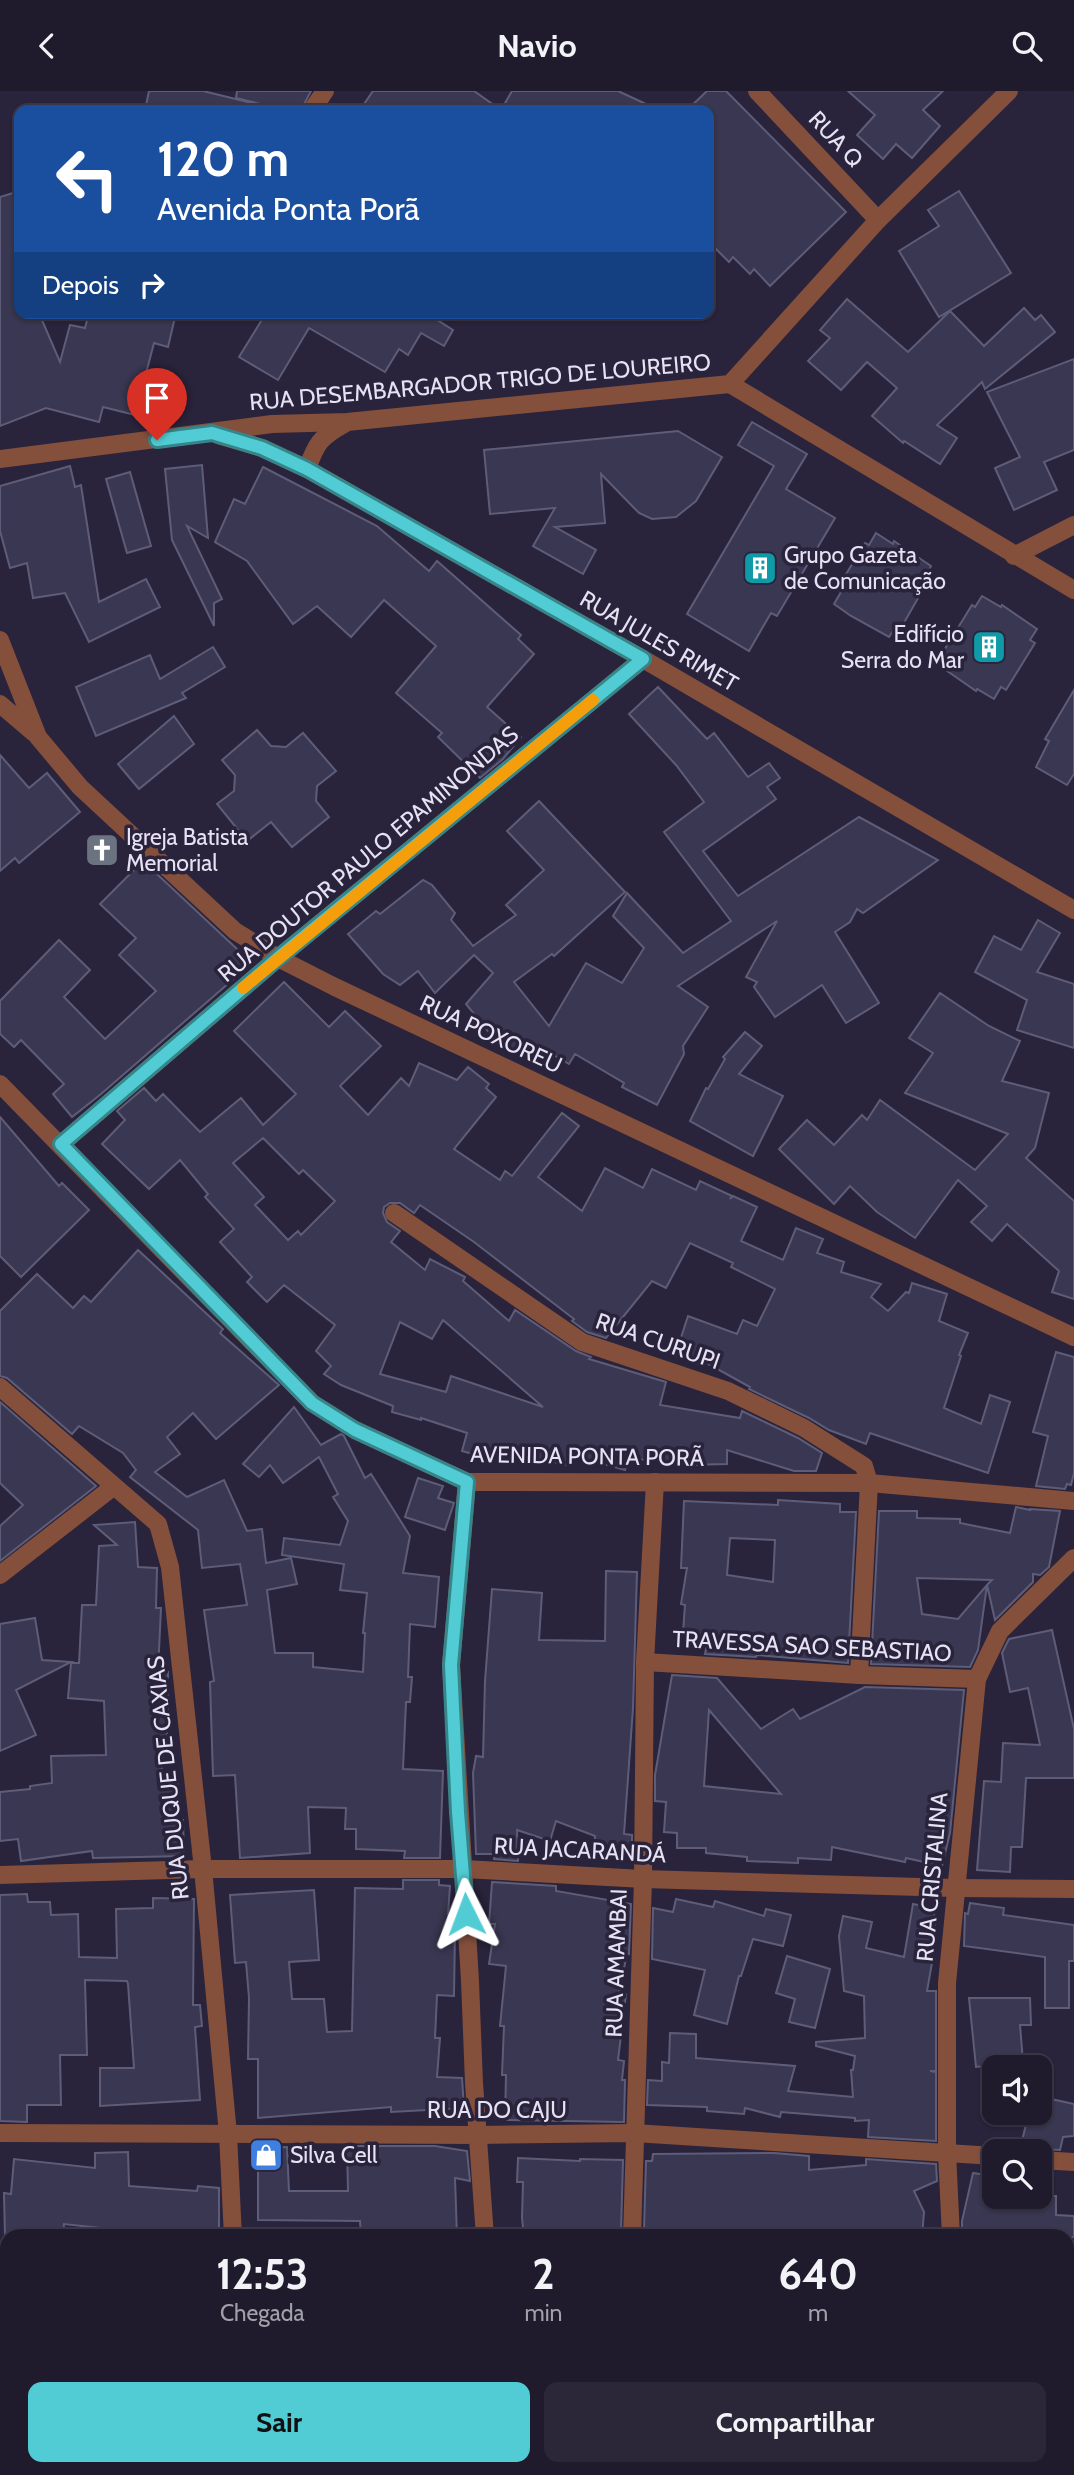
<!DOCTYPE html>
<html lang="pt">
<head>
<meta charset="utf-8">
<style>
  body { margin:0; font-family:Cabin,sans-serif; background:#2c2738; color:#f1f3f6; height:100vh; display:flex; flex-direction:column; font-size:26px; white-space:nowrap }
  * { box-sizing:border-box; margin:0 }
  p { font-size:23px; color:#a1a1a9 }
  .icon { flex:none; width:38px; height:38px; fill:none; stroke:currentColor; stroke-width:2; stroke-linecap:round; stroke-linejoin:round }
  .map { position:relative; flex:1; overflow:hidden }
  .panel { position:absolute; left:0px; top:2138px; width:1074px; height:247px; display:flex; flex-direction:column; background:#1f1a2c; border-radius:21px 21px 0 0; box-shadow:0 2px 5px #0004,0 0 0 2px #3c3848 }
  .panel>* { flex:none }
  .guide { position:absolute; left:14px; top:14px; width:700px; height:214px; border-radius:14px; box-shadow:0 2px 5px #0004,0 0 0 2px #3c3848; background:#1a4fa0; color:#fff; overflow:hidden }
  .buttons { position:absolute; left:982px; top:1964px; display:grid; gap:14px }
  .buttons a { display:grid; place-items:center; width:70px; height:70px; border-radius:14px; background:#1f1a2c; box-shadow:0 2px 5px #0004,0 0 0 2px #3c3848; font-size:35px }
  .pin { position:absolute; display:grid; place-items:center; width:60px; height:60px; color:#fff; margin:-72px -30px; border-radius:50% 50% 50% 0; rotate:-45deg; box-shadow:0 0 7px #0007 }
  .pin .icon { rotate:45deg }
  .me { position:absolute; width:77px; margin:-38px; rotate:357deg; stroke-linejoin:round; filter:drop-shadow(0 0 5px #0008) }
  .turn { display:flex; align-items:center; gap:24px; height:147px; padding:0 28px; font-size:32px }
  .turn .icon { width:91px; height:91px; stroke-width:2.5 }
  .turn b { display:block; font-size:49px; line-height:60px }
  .then { display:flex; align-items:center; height:66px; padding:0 28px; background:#0003; gap:14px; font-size:26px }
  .eta { display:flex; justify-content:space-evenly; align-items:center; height:119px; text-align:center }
  .eta b { font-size:42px; font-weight:800; line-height:49px }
  .action { display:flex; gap:14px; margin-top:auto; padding:14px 28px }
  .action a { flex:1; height:80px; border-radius:14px; background:#51ccd4; color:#111; font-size:28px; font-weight:800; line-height:80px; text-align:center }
  .action a+a { background:#2c2738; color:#f1f3f6 }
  header { display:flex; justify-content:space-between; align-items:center; height:91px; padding:0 28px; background:#1f1a2c; font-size:32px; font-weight:800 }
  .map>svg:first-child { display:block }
  .building { fill:#393751; stroke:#5e5d79; stroke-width:2; fill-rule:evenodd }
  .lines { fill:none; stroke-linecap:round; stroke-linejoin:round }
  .minor { stroke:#844f3b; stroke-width:18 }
  .route-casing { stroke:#35858a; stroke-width:18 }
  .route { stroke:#51ccd4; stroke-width:12 }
  .slow { stroke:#f59e0b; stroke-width:12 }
  .labels { text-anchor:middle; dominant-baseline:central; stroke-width:7; stroke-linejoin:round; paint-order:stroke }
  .street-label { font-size:23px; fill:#e6e2f3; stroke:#29233b }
  .poi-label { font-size:23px; fill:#e6e2f3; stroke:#29233b; text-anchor:start }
</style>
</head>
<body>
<header><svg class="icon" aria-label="back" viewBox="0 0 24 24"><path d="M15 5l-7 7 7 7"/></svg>Navio<svg class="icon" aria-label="search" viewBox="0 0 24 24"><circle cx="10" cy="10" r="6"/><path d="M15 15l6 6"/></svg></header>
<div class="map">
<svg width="1074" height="2384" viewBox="0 0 1074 2384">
  <rect width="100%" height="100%" fill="#29233b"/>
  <!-- building -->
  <g class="building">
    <polygon points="149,0 203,0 252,12 251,19 145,19"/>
    <polygon points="237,0 311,0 301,19 285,19 236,7"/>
    <polygon points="373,0 474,0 501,19 512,0 618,0 659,19 360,19"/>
    <polygon points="707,0 726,0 846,121 770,195 754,178 750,183 733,166 729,171 709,151 709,19 687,19"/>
    <polygon points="848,0 943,0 923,19 940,35 912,67 896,53 883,68 857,44 875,24"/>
    <polygon points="19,100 19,222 39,222 60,271 70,234 85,237 89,222 176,222 168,256 154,252 135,324 103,316 99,331 46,317 0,335 0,106"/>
    <polygon points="959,100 1011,182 939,226 899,160 939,135 928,119"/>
    <polygon points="847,208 908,261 950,220 984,255 1024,217 1035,229 1041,224 1055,241 985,298 982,291 937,334 957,347 940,373 904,350 903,352 872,325 897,297 867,271 841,299 808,270 830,247 820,239"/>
    <polygon points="266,222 433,222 431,225 453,239 444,255 421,242 408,264 399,258 385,281 309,237 278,289 239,266"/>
    <polygon points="1074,268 1074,359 1044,371 1057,399 1014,419 995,377 1020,366 987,301"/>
    <polygon points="752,331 807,363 786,398 835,427 777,525 771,522 749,560 687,523 774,375 738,354"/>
    <polygon points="678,340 722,366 696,410 676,426 652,428 639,422 601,383 605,432 555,436 596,459 583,483 533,455 555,417 490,423 484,359"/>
    <polygon points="202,374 208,447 187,435 222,508 214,512 214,535 172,449 165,378"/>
    <polygon points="70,375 75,396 81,394 99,511 146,488 160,516 89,551 65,502 33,507 27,472 10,477 0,440 0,395"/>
    <polygon points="263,376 377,435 429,480 437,470 521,544 518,548 534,563 487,616 521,646 503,668 480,687 438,646 442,642 396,602 436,555 384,509 351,546 317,515 293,533 247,470 215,451 234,408 245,413"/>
    <polygon points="130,381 151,455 127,462 106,388"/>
    <polygon points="876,442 893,453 894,450 931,475 925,486 929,488 901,537 897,534 889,546 851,525 834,513 841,501 837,498 865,452 869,454"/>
    <polygon points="982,505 1001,516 1002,514 1037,538 1030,549 1035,552 1006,599 1001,596 994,608 977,598 976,600 940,575 947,563 943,561 972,514 975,516"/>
    <polygon points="213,556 225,576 182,602 186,607 96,645 76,596 150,564 160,588"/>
    <polygon points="658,596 707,648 714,642 748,686 769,672 780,687 767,696 776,708 703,760 738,805 859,726 938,769 863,822 857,818 850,831 835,841 879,912 846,932 822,894 775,926 754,896 757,891 746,886 777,830 678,895 708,916 683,955 684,963 657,1014 622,996 624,992 575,963 569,973 528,949 516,959 492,945 466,913 493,882 474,864 435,902 418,880 400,894 383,883 348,843 376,820 380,823 423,789 432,794 455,822 451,829 473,855 516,824 506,814 544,779 507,740 539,710 625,801 554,865 552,863 514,891 549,935 586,872 622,892 644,857 613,825 627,802 683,862 731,830 664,741 704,711 676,674 629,623"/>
    <polygon points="1074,599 1074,683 1067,694 1036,676 1049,650 1045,648"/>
    <polygon points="174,625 194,653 139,698 118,673"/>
    <polygon points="257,639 271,655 286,656 303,642 336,680 317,695 316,710 329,726 292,756 271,731 247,750 217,713 234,700 235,684 222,669"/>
    <polygon points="0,664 29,697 47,682 80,721 19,772 15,767 0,780"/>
    <polygon points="143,770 252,872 101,1003 72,1026 53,1003 64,993 21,949 14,956 0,943 0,910 59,849 90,879 64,906 105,948 156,900 119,864 136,847 100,813"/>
    <polygon points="1038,829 1060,842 1037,881 1074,893 1074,957 1017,939 1027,909 975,881 994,845 1021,859"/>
    <path d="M284 891 329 936 345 920 381 955 340 995 368 1024 401 987 409 995 419 972 457 989 468 976 489 993 486 997 496 1006 454 1058 500 1089 505 1080 512 1085 562 1022 579 1035 538 1086 582 1120 605 1077 643 1097 652 1078 696 1099 700 1090 732 1105 730 1108 733 1105 757 1116 741 1150 783 1169 796 1137 823 1148 817 1162 844 1171 841 1181 881 1193 871 1206 888 1220 906 1201 909 1202 912 1192 947 1203 939 1230 968 1242 959 1264 961 1265 944 1317 981 1333 990 1304 1010 1311 988 1382 870 1342 866 1353 829 1339 809 1327 749 1298 750 1296 703 1270 702 1274 675 1265 688 1225 737 1243 743 1229 757 1235 775 1198 731 1176 733 1172 690 1152 666 1197 652 1190 606 1247 587 1241 572 1230 574 1228 474 1151 420 1114 414 1122 400 1112H390L384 1116 383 1122 387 1131 400 1140 391 1151 425 1179 430 1168 465 1186 463 1190 509 1230 515 1219 576 1260 591 1266 589 1268 666 1291 660 1314 740 1327 742 1320 798 1347 822 1362 816 1380H794L727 1359V1373L688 1374 629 1367 625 1379 569 1363 566 1374 526 1364 525 1369 493 1362 491 1368 462 1360 467 1342 421 1327V1329L392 1321 393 1315 341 1294 324 1283 331 1275 316 1260 335 1234 284 1194 267 1211 247 1191 252 1186 220 1151 234 1138 205 1106 208 1103 180 1069 149 1098 102 1053 125 1029 117 1020 144 997 156 1010 163 1003 200 1041 241 1007 263 1034 296 1003 234 940ZM263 1047 299 1083 303 1079 335 1110 301 1144 298 1140 288 1149 255 1114 264 1106 233 1072ZM443 1229 543 1316 451 1285 446 1301 380 1283 400 1231 432 1248Z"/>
    <polygon points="940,902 989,935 1020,950 1002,990 1049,1002 1035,1057 1026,1067 1074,1110 1074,1208 1052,1201 1059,1180 1007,1133 992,1150 971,1131 987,1115 958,1089 915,1147 877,1121 850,1095 834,1113 779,1058 807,1029 834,1054 862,1024 867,1029 880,1009 975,1079 1008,1043 905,1002 933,962 909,947"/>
    <polygon points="745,941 762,955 739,983 783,1005 753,1065 690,1030 706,997 708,998 725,968 723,966"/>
    <polygon points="0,1026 59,1095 62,1092 89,1119 21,1186 0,1165"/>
    <polygon points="138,1159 223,1238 220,1242 279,1294 216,1348 193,1322 167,1346 180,1363 155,1381 187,1406 224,1389 247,1440 262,1438 266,1472 291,1467 297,1493 267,1499 275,1562 313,1562 313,1576 363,1581 365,1542 363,1542 367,1502 340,1499 344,1473 282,1464 284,1447 340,1454 348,1430 333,1406 338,1403 319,1366 283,1392 270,1374 259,1386 243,1373 294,1316 321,1354 341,1343 344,1345 365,1387 371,1383 410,1445 403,1482 439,1486 435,1536 410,1533 408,1586 412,1586 410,1611 406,1611 403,1678 443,1680 440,1767 404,1767 405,1760 356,1758 356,1738 345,1738 346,1717 308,1716 310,1762 240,1767 235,1684 213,1685 210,1591 214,1590 204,1519 247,1514 240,1473 202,1477 198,1439 130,1386 136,1379 123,1362 79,1335 72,1343 7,1287 0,1285 0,1220 37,1183 73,1217 84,1205 91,1211"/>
    <polygon points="1056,1261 1074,1266 1074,1382 1071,1394 1067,1393 1065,1398 1036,1395 1048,1345 1033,1341"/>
    <polygon points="0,1311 96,1395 0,1470 0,1435 23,1414 0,1392"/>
    <polygon points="418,1387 443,1395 438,1407 454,1412 445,1439 405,1426"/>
    <path d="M778 1409 840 1413V1421H856L848 1572 757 1564 756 1566 705 1563 709 1543 683 1541 685 1514 681 1513 687 1477H681L684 1410 778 1414ZM730 1447 775 1449 773 1491 727 1484Z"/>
    <polygon points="1016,1416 1030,1419 1030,1418 1060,1420 1049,1476 1040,1484 1033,1483 1033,1491 995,1529 987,1494 992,1489 917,1487 922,1523 958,1528 987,1494 978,1559 970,1576 871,1573 879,1420 917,1420 917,1427 960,1428 960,1432 1010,1442"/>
    <polygon points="135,1431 138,1476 157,1477 156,1517 161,1517 158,1581 168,1581 167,1652 163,1652 161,1693 178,1693 178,1729 183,1729 184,1765 93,1767 92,1760 21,1770 18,1748 0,1750 0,1701 30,1698 30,1695 52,1692 51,1665 106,1664 104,1610 68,1607 71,1572 79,1572 82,1514 96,1514 99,1455 117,1454 94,1434"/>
    <polygon points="606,1480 637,1481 633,1617 624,1743 632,1744 632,1763 594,1760 595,1745 556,1730 550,1750 517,1739 518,1770 494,1768 495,1763 476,1763 473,1682 476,1665 483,1666 485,1590 492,1498 542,1502 539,1549 605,1550"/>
    <polygon points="35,1527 42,1569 71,1571 16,1599 36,1644 0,1660 0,1533"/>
    <polygon points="1052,1539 1074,1638 1074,1687 1026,1687 1022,1756 1011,1756 1010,1781 977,1779 984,1690 1001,1691 1003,1652 1040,1654 1028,1597 1010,1601 1002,1562 1009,1548"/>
    <path d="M672 1584 717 1587 761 1638 793 1618 800 1628 865 1596 964 1599 950 1742 942 1775 906 1767 905 1771 832 1756 831 1769 798 1767V1772L747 1770V1766L706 1762V1757H677V1742L664 1741 666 1711 655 1710V1684ZM709 1619 781 1703 704 1695Z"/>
    <polygon points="403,1789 439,1789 439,1794 450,1795 447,1838 455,1838 454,1905 437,1904 435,1947 440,1947 437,1986 462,1987 464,2017 391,2021 391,2016 258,2027 258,1968 248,1968 249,1907 246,1871 235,1872 230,1804 314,1799 319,1869 289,1871 292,1908 324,1908 327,1941 352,1940 355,1797 403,1798"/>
    <polygon points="492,1791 556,1795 556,1800 631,1813 629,1863 627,1862 619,1902 626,1903 618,1969 624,1970 622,1989 625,1989 624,2031 505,2029 506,1984 502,1984 504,1935 500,1935 506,1875 489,1873 495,1833 489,1833"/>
    <polygon points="27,1803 28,1811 50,1811 51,1824 78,1823 79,1866 117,1867 116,1818 153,1817 153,1807 194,1808 193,1914 200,1914 202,1935 195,1936 200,2009 100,2015 100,1977 134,1977 128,1893 127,1890 85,1889 87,1964 60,1964 61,2014 27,2014 27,2031 0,2030 0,1804"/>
    <polygon points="676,1808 713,1816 715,1810 764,1825 766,1818 791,1824 783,1855 753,1848 741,1885 739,1885 727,1933 694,1924 705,1879 652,1868 653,1817 673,1821"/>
    <polygon points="970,1812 1004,1817 1003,1824 1074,1834 1074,1870 1069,1870 1069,1917 1045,1917 1045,1866 964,1855 965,1822 968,1823"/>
    <polygon points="913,1813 934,1817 935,1855 927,1900 936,1900 936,1980 930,1980 936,1981 936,2050 868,2046 869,2029 855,2030 855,2027 781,2021 780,2026 745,2017 744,2023 707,2020 707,2016 647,2014 648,1989 662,1990 662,1971 669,1972 670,1942 696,1943 696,1967 795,1975 788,2000 853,2006 851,1979 853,1979 855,1965 816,1955 816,1951 865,1947 864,1905 844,1900 839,1845 843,1825 872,1831 866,1857 904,1866"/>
    <polygon points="787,1865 830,1878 815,1937 789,1931 795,1908 776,1902"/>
    <polygon points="969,1907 1030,1907 1031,1934 1020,1934 1023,1971 976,1976"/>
    <polygon points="1042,2006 1074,2013 1074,2045 1063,2046 1060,2059 1039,2058 1021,2054 1029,2021 1040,2021"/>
    <polygon points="347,2055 435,2055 467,2060 470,2090 455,2087 457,2146 361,2146 360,2130 258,2129 258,2057 287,2056 289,2100 348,2100"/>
    <polygon points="128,2061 129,2095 197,2100 198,2095 219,2097 219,2146 100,2146 100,2137 64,2133 63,2146 5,2146 4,2102 11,2103 14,2068 95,2077 95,2062"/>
    <polygon points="774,2062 809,2065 809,2079 866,2074 866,2068 936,2073 937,2090 914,2100 924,2121 922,2146 896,2146 896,2138 870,2137 851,2146 652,2146 652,2138 644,2139 646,2070 652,2070 653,2063"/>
    <polygon points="518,2067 580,2070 580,2068 623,2069 621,2140 607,2141 607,2146 524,2146 522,2127 523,2091 517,2091"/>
    <polygon points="973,2082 994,2085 994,2105 1056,2105 1056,2124 1074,2125 1074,2146 962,2146 962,2130"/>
  </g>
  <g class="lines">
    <!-- minor -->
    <g class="minor">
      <polyline points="757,0 878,129"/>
      <polyline points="312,19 325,0"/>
      <polyline points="730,293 1074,499"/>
      <polyline points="218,344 262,357 307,378 643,568 1074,819"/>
      <polyline points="0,368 272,333 347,331 730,293 878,129 1009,0"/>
      <path d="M307 378C316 353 320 346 344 333"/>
      <polyline points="1014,465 1074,434"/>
      <polyline points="0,549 38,646 80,696 235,840 278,867 335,896 1074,1246"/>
      <polyline points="0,613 34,642"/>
      <polyline points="0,993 312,1312 355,1339 467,1391 869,1392 1074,1410"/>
      <polyline points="61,1053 278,867 643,568"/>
      <polyline points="394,1122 582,1251 728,1300 804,1337 864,1375 869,1392 859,1584"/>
      <polyline points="0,1296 158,1433 170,1476 203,1778 228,2043 233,2146"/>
      <polyline points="467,1391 451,1574 470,1890 474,1992 485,2146"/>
      <polyline points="0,1484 113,1396"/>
      <polyline points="645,1571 859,1584 977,1588"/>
      <polyline points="0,1784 203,1778 464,1778 643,1788 955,1797 1074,1798"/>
      <polyline points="0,2042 478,2044 634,2042 994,2065"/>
      <polyline points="1040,2069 1074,2071"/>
      <polyline points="632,2146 643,1788 645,1571 655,1391"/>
      <polyline points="951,2146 947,2061 947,1892 977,1588 1000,1540 1074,1467"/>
      <polyline points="1068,2263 1074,2259"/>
      <polyline points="0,2264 7,2264"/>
      <polyline points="0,2319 5,2384"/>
      <polyline points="250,2378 250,2384"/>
      <polyline points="516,2378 516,2384"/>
      <polyline points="755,2378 755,2384"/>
    </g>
  </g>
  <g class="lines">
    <!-- route casing -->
    <g class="route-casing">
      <polyline id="route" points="157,349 212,342 262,357 307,378 643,568 278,867 61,1053 312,1312 355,1339 467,1391 451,1574 458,1721 466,1823"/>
    </g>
    <!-- route -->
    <use href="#route" class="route"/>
    <!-- slow -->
    <polyline class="slow" points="243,897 593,609"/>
  </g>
  <!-- icons -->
  <defs>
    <g id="building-square" transform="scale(1.75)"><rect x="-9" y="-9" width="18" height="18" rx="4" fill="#0f9aa8" stroke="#29233b"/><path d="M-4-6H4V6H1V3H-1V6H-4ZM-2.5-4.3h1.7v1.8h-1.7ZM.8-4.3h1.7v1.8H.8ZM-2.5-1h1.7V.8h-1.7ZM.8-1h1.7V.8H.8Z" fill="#fff"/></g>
    <g id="church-square" transform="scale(1.75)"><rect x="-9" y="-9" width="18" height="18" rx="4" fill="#6b7280" stroke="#29233b"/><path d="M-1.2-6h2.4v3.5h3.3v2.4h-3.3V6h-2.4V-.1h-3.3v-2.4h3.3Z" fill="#fff"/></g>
    <g id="shop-square" transform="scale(1.75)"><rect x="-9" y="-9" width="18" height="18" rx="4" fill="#3f7fe0" stroke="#29233b"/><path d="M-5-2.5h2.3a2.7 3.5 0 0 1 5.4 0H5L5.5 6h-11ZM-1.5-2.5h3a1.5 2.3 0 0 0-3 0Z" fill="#fff"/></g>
  </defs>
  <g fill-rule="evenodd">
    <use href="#building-square" x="760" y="477"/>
    <use href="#building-square" x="989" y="556"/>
    <use href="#church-square" x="102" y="759"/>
    <use href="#shop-square" x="266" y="2064"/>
  </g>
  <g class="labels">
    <!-- street labels -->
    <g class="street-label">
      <text transform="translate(836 48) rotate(47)">RUA Q</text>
      <text transform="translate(480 291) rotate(-5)">RUA DESEMBARGADOR TRIGO DE LOUREIRO</text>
      <text transform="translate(659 550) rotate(30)">RUA JULES RIMET</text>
      <text transform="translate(368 763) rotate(-40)">RUA DOUTOR PAULO EPAMINONDAS</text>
      <text transform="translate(491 943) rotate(25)">RUA POXOREU</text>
      <text transform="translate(658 1250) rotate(19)">RUA CURUPI</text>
      <text transform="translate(587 1365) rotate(1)">AVENIDA PONTA PORÃ</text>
      <text transform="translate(812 1555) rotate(3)">TRAVESSA SAO SEBASTIAO</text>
      <text transform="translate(168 1687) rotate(-96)">RUA DUQUE DE CAXIAS</text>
      <text transform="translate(580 1759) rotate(3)">RUA JACARANDÁ</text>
      <text transform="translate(932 1786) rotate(-85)">RUA CRISTALINA</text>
      <text transform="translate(616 1872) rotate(-88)">RUA AMAMBAI</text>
      <text x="497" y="2019">RUA DO CAJU</text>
    </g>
    <!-- poi labels -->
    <g class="poi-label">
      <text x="784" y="464">Grupo Gazeta<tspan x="784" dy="26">de Comunicação</tspan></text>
      <text x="964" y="543" text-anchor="end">Edifício<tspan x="964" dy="26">Serra do Mar</tspan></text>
      <text x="126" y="746">Igreja Batista<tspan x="126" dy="26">Memorial</tspan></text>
      <text x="290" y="2064">Silva Cell</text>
    </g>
  </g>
</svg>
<div class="buttons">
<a><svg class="icon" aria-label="sound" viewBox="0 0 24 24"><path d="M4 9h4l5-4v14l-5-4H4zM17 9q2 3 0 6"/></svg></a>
<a><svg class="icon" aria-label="search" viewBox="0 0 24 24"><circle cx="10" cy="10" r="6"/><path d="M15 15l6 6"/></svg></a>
</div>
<div class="pin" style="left:157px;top:349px;background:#d93025"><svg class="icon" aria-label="arrive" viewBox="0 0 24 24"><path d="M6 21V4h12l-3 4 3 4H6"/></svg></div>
<svg class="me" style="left:466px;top:1823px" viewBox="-20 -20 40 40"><path d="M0-17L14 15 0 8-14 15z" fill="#51ccd4" stroke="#fff" stroke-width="4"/></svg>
<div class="guide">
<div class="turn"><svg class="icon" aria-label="left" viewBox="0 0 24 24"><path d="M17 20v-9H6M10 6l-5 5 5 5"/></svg><div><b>120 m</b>Avenida Ponta Porã</div></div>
<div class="then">Depois<svg class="icon" aria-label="right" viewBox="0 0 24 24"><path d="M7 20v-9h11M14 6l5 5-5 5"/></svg></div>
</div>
<section class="panel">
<div class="eta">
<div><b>12:53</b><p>Chegada</p></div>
<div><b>2</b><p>min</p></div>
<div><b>640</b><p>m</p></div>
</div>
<div class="action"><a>Sair</a><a>Compartilhar</a></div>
</section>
</div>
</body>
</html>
